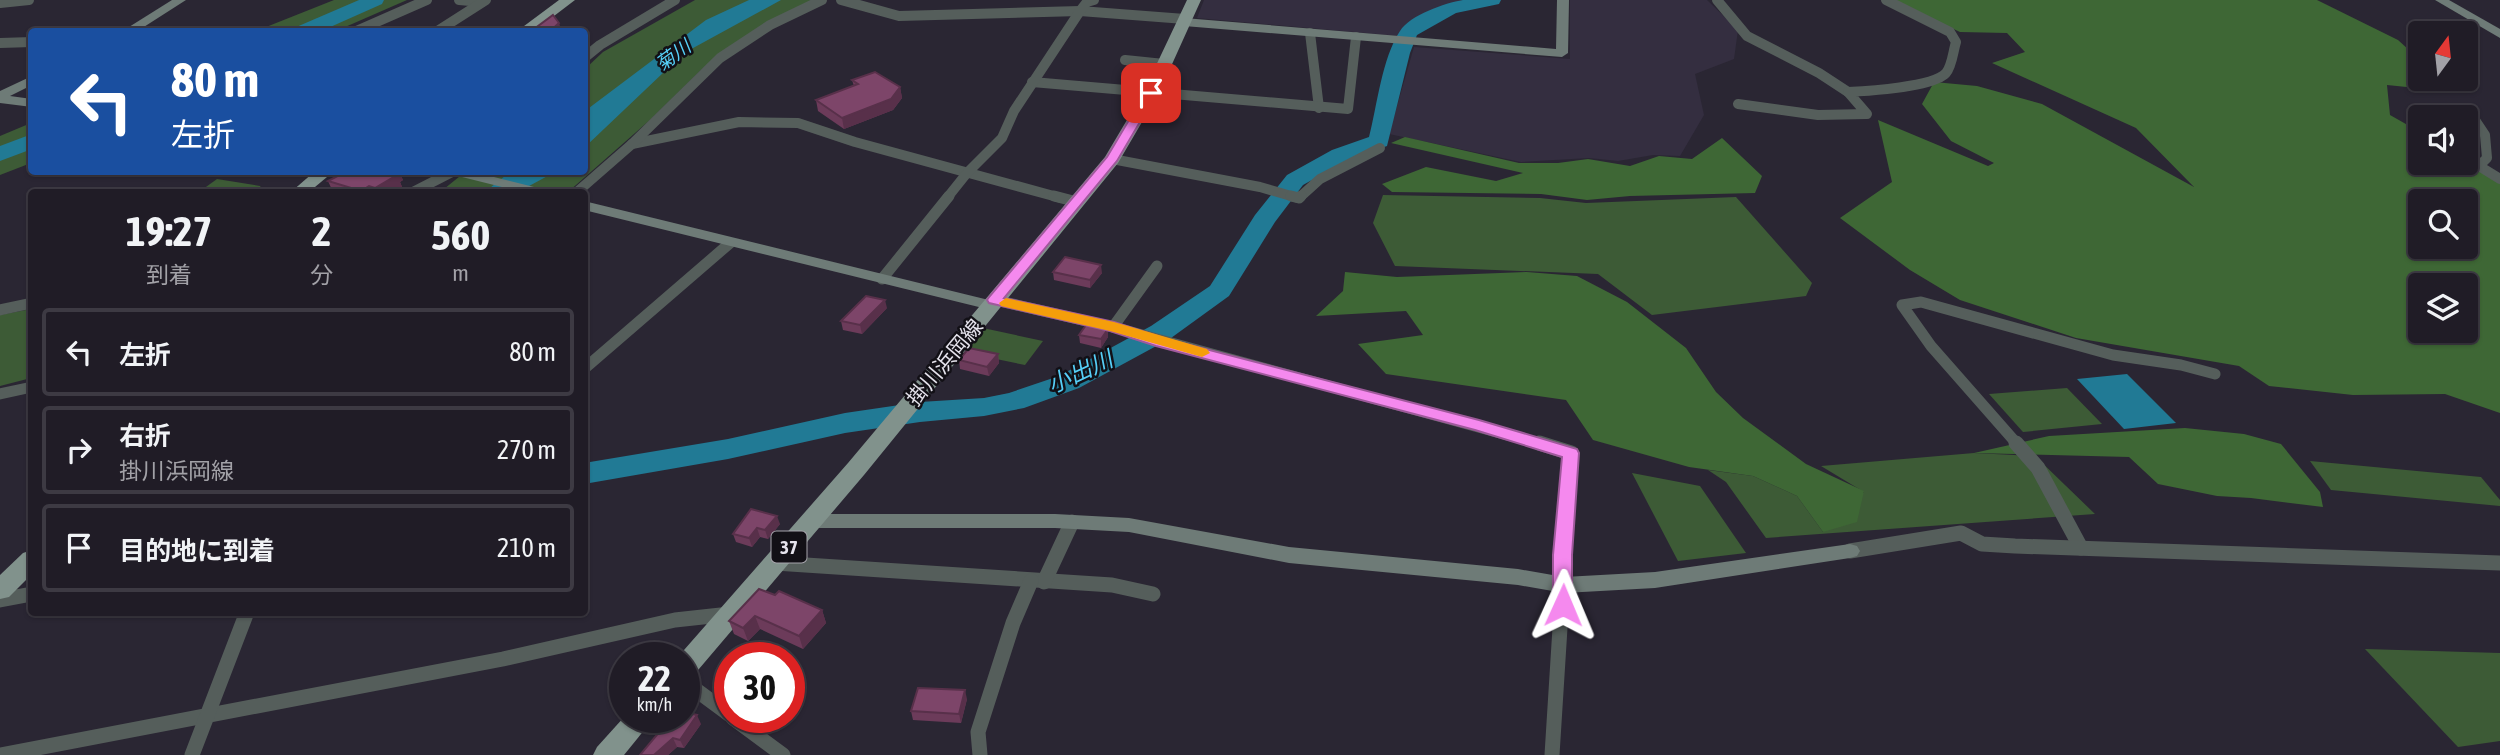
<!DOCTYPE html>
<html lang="ja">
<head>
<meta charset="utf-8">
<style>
  body { margin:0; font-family:"Asap Condensed","Noto Sans JP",sans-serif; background:#28252e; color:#f1f3f6; height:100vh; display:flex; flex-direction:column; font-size:26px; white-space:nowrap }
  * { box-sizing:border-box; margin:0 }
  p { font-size:23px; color:#a2a1a7 }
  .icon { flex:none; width:38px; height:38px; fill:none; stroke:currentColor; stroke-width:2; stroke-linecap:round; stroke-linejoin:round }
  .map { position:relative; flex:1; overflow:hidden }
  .details { position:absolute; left:28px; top:189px; width:560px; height:427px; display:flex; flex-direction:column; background:#201c26; border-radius:7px; box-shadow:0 2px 5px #0004,0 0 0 2px #3d3a43 }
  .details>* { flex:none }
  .hud { position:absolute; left:28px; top:28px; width:560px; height:147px; border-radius:7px; box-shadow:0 2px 5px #0004,0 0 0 2px #3d3a43; background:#1a4fa0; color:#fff; overflow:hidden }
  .needle { width:46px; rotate:15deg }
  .buttons { position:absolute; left:2408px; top:21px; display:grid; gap:14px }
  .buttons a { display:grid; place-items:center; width:70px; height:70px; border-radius:7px; background:#201c26; box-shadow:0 2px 5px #0004,0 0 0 2px #3d3a43; font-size:35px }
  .speed { position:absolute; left:609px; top:642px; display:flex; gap:14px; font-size:35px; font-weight:700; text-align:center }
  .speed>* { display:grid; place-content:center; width:91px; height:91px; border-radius:50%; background:#201c26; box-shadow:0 2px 5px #0004,0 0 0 2px #3d3a43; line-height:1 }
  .speed small { font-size:18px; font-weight:400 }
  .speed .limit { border:10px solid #d22; background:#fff; color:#111 }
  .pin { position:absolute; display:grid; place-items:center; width:60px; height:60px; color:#fff; margin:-30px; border-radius:14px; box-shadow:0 4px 10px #0006 }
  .me { position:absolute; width:77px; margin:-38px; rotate:1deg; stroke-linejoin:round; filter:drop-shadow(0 0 5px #0008) }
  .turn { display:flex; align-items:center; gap:24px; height:147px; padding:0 28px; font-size:32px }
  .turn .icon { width:91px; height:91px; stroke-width:2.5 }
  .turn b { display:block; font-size:49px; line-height:60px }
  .eta { display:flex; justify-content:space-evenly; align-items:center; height:119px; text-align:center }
  .eta b { font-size:42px; font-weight:700; line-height:49px }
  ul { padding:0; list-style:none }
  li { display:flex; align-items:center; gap:21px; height:88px; margin:0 14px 10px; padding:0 14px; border:4px solid #3d3a43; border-radius:7px }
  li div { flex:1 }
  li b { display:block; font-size:26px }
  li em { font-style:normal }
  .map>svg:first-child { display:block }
  .built { fill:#342e40 }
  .green { fill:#3d5b36 }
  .forest { fill:#3e6735; fill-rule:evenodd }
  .water { fill:#217a95 }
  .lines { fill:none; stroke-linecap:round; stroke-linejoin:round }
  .river { fill:#217a95; fill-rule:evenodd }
  .street-far2 { stroke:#555e5b; stroke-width:10 }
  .street-far1 { stroke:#555e5b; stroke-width:11 }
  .street { stroke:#555e5b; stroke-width:15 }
  .secondary { fill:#6e7b77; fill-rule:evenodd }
  .primary { fill:#81928c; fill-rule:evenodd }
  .wall { fill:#6c3b5a }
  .shaded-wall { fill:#58304a }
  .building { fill:#7d4569; stroke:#58304a; stroke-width:2 }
  .route { fill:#f589ee; stroke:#9f599b; stroke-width:2 }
  .slow { fill:#f59e0b }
  .labels { text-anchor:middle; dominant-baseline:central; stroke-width:5; stroke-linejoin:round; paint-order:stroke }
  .far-water-label { font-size:19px; font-style:italic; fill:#56cff7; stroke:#121016 }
  .shield { fill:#121016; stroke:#a6a4ac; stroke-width:2 }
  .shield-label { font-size:19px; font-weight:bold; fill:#e5e3ec }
  .street-label { font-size:21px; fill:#e5e3ec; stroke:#121016 }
  .water-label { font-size:23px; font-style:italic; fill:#56cff7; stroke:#121016 }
</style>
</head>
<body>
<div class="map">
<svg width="2500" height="755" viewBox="0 0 2500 755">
  <rect width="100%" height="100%" fill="#2a2633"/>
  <!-- built -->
  <g class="built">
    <polygon points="1204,0 1477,0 1442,7 1405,27 1399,36 1197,18"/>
    <polygon points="1570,0 1707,0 1738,30 1734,59 1695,74 1704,115 1680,156 1653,155 1618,161 1589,158 1521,162 1389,134 1414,47 1570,59"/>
  </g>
  <!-- green -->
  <g class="green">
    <polygon points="334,0 407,0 336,31 256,31"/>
    <polygon points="695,0 816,0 750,33 701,70 651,119 568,192 433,192 444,189 465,172 584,172 585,69 603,52"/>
    <polygon points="31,123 31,163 0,175 0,136"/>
    <polygon points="217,179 260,186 264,192 199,192"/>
    <polygon points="1383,195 1540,198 1586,203 1736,197 1812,283 1806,296 1652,315 1598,274 1395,266 1373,223"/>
    <polygon points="31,309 31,378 0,386 0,315"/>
    <polygon points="983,328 1043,341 1025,365 967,353"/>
    <polygon points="2067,388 2102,424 2023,432 1989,394"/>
    <polygon points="1974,453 2035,456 2095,514 1766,538 1726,482 1708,470 1753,476 1797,496 1823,532 1864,492 1821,466"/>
    <polygon points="2310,461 2481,477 2500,500 2500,506 2331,490"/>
    <polygon points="1632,473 1700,486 1746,553 1678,561"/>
    <polygon points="2365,649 2500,653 2500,741 2458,747"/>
  </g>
  <!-- forest -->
  <g class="forest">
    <path d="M1892 0H2317L2398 40 2420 60V79H2441L2446 91 2387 85 2390 115 2420 132V163H2466V158L2500 180V413L2445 394 2353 395 2269 386 2239 366 2076 338 1960 300 1910 270 1840 218 1892 182 1878 120 1988 166 1994 163 1951 141 1922 104 1934 82 1977 86 2042 104 2194 187 2136 128 1992 63 2025 52 2007 33 1960 32ZM2420 201H2466V247H2420ZM2420 285H2466V331H2420Z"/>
    <polygon points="1405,137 1519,163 1558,163 1588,159 1630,166 1659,156 1692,159 1722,138 1762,176 1755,193 1630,196 1587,200 1541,194 1392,192 1382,184 1426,167 1496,181 1523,173 1391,143"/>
    <polygon points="1345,272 1397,277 1527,272 1577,276 1627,302 1686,348 1716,392 1743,418 1806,464 1864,491 1857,522 1823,532 1797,496 1753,476 1689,467 1593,440 1566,400 1386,374 1358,344 1423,335 1406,311 1316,316 1343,291"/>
    <polygon points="2185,428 2244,434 2281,444 2320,492 2323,507 2251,498 2217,496 2158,484 2129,457 1974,453 2049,436"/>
  </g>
  <!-- water -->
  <g class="water">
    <polygon points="749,0 781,0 684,53 585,147 585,111 706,20"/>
    <polygon points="510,172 555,172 518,192 485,192"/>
    <polygon points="2127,374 2176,423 2124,429 2077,379"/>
  </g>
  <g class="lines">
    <!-- river -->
    <g class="river">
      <polygon points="359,0 384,0 382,4 319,32 292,32 294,28"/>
      <path d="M1463 0H1501L1499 4 1456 13 1417 35 1410 53 1387 146 1348 160 1303 185 1275 222 1229 296 1171 338 1079 388 1024 408 984 416 920 422 845 433 728 459 584 484V463L728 439 845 413 920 402 984 398 1009 393 1059 376 1151 326 1210 286 1255 215 1287 175 1332 150 1369 137C1377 106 1382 58 1400 31 1410 15 1445 3 1463 0Z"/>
      <polygon points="32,134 32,149 0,161 0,146"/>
    </g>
    <!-- street-far2 -->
    <g class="street-far2">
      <polyline points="459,0 482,2"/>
      <polyline points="841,0 899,16 1080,11 1185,19"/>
      <polyline points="1717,0 1747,36 1819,73 1848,92"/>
      <polyline points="0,3 29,0"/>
      <polyline points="354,32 427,0"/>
      <polyline points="436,32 486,0"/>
      <polyline points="1310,33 1319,108"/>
      <polyline points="0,43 32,42"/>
      <polyline points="584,58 600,45 675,0"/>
      <polyline points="1125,60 1164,64"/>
      <polyline points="1032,82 1348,109 1356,37"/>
      <path d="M1738 104 1818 115 1867 114 1848 92C1867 91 1934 87 1946 73 1952 66 1953 52 1956 42L1950 32 1886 0"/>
      <polyline points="2473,117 2485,135 2487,158 2479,166 2500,179"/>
      <polyline points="632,144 739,122 798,123 855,142 1061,198"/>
      <polyline points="1112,159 1260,187 1298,198"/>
      <polyline points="413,192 452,172"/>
      <polyline points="577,192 632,144 720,58 770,25 822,0"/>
      <polyline points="947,198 967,173 1002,138 1014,111 1080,11 1087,2 1094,0"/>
      <polyline points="1299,198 1320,179 1380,148"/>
    </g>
    <!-- street-far1 -->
    <g class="street-far1">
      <polyline points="1054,196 1077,202"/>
      <polyline points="1291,196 1299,198 1301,196"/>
      <polyline points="882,279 949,196"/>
      <polyline points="995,300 1113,327 1544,445"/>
      <polyline points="0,310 32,303"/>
      <polyline points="1113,327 1157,266"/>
      <polyline points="584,369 730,243"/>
      <polyline points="0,394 32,387"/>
      <polyline points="2018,445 1931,346 1902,305 1921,302 2113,355 2181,365 2215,374"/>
    </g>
    <!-- street -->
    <g class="street">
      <polyline points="1539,443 1571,453 1552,755"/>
      <polyline points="2016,443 2038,468 2081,548"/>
      <polyline points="1850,551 1961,533 1982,544 2015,546 2500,563"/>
      <polyline points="775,563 1112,585 1153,594"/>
      <polyline points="1044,582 1072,522"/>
      <polyline points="0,600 32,594"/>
      <polyline points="684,681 730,715"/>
      <polyline points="733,718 783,755"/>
      <polyline points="1,755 503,659 675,620 730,614"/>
      <polyline points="192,755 247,612"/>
      <polyline points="980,755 978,732 1013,623 1031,581"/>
    </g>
    <!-- secondary -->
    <g class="secondary">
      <polygon points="172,0 186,0 136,32 121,32"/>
      <polygon points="1557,0 1569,0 1568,53 1562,57 1184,26 1178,22 1184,18 1556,49"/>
      <polygon points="2435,0 2449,0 2500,29 2500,38"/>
      <polygon points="32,76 32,85 10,96 32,99 32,107 0,103 0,91"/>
      <polygon points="452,172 474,172 542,189 544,192 522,192 454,175"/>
      <polygon points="584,201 997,302 999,305 991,310 584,210"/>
      <polygon points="811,514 1055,514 1129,518 1289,547 1518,569 1564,577 1655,572 1850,544 1857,546 1860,551 1857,556 1850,558 1655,588 1564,593 1518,585 1289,563 1129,532 1055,528 811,528 804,526 801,521 804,516"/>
    </g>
    <!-- primary -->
    <g class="primary">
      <polygon points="559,0 575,0 533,32 516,32"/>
      <polygon points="1187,0 1201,0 1159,93 1118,163 864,475 693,676 684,679 684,658 677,658 848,463 1105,157 1143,93"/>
      <polygon points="314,172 333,172 309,192 291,192"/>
      <polygon points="32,550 32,574 9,597 0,599 0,575 23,553"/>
      <polygon points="625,716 654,718 624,755 593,755 597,747"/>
    </g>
  </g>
  <!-- wall -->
  <g class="wall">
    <polygon points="852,80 900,87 902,98 893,110 844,129 818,111 816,100 854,86"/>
    <polygon points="345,172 399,172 403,180 400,182 402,187 393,192 333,192 328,181"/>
    <polygon points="1053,272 1102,273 1090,288 1054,280"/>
    <polygon points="887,308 862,334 843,330 841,321"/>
    <polygon points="1108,329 1108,337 1101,348 1080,343 1079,335"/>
    <polygon points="998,354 999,363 989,376 960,369 959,360"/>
    <polygon points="751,509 780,524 768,539 760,537 752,547 736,542 733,534"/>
    <polygon points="775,595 822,610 826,623 803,649 760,629 748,641 734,634 729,621"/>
    <polygon points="967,699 961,723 913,720 911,711"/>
    <polygon points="701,724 684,748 677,747 668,755 640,755"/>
  </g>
  <!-- shaded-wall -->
  <g class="shaded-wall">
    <polygon points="559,23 561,29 558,32 549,32"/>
    <polygon points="900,87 902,98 893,110 844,129 842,118"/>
    <polygon points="393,172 399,172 403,180 400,182 402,187 393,192 377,192 375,188"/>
    <polygon points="369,186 372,192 361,192 361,191"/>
    <polygon points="1101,265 1102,273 1090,288 1090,280"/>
    <polygon points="885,300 887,308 862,334 860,325"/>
    <polygon points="1108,329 1108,337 1101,348 1101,339"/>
    <polygon points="998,354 999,363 989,376 987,367"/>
    <polygon points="777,516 780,524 768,539 765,530"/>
    <polygon points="757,528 760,537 752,547 749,538"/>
    <polygon points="822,610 826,623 803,649 799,636"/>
    <polygon points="755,616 760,629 748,641 743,628"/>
    <polygon points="965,690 967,699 961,723 959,714"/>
    <polygon points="697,715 701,724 684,748 680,740"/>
    <polygon points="673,738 677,747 668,755 654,755"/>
  </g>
  <!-- building -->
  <g class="building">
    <polygon points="553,15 559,23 549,32 530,32"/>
    <polygon points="875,72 900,87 891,99 842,118 816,100 858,84 852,80"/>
    <polygon points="345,172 393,172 390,173 397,175 375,188 369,186 361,191 328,181"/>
    <polygon points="1065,257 1101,265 1090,280 1053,272"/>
    <polygon points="866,296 885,300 860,325 841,321"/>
    <polygon points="1086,325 1108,329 1101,339 1079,335"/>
    <polygon points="969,348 998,354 987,367 959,360"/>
    <polygon points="751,509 777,516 765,530 757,528 749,538 733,534"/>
    <polygon points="759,589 775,595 779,591 822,610 799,636 755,616 743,628 729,621"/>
    <polygon points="918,688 965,690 959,714 911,711"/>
    <polygon points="684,712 697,715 680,740 673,738 654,755 640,755 671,718 684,718"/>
  </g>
  <!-- route -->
  <polygon class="route" points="1151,89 1157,93 1117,161 1004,298 1114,322 1167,339 1479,420 1577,449 1579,453 1572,555 1572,605 1570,610 1563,613 1556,610 1553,605 1553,555 1562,457 1475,430 1156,346 1110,331 989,303 987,300 989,297 1107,157 1145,93"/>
  <!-- slow -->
  <polygon class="slow" points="1006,298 1114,322 1207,349 1210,353 1202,357 1110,331 1001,306 999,303"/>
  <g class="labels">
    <!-- far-water labels -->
    <g class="far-water-label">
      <text transform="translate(673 55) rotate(-36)">菊川</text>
    </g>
    <!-- shield labels -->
    <rect class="shield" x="771.5" y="531.5" width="35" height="31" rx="5"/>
    <g class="shield-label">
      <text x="789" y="547">37</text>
    </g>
    <!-- street labels -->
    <g class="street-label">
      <text transform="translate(944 362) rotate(-50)">掛川浜岡線</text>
    </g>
    <!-- water labels -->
    <g class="water-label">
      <text transform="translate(1080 372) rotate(-25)">小出川</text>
    </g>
  </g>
</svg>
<div class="buttons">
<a><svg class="needle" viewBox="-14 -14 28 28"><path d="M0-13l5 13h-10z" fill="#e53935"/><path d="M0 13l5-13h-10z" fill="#a2a1a7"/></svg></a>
<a><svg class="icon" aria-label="sound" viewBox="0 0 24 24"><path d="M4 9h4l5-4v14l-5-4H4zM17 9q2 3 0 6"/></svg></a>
<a><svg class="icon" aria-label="search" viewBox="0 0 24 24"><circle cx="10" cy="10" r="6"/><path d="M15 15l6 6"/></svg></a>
<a><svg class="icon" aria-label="layers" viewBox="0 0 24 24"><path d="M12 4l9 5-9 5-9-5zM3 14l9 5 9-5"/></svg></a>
</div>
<div class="speed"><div>22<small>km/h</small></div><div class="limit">30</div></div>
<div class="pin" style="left:1151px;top:93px;background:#d93025"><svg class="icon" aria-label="arrive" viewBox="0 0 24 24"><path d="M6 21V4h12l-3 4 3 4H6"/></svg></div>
<svg class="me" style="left:1563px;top:605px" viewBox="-20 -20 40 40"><path d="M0-17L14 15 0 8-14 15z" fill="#f589ee" stroke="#fff" stroke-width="4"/></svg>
<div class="hud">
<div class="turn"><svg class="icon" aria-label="left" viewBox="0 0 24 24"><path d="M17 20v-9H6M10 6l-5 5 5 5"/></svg><div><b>80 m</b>左折</div></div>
</div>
<section class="details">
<div class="eta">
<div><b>19:27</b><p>到着</p></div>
<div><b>2</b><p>分</p></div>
<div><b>560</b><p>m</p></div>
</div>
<ul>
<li><svg class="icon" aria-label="left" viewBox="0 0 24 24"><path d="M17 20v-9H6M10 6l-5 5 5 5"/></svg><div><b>左折</b></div><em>80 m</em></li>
<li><svg class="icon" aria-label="right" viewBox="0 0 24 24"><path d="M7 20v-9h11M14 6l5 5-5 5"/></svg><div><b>右折</b><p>掛川浜岡線</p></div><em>270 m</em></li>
<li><svg class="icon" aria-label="arrive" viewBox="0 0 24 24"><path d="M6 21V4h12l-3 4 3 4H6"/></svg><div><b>目的地に到着</b></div><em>210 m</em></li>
</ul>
</section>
</div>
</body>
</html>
